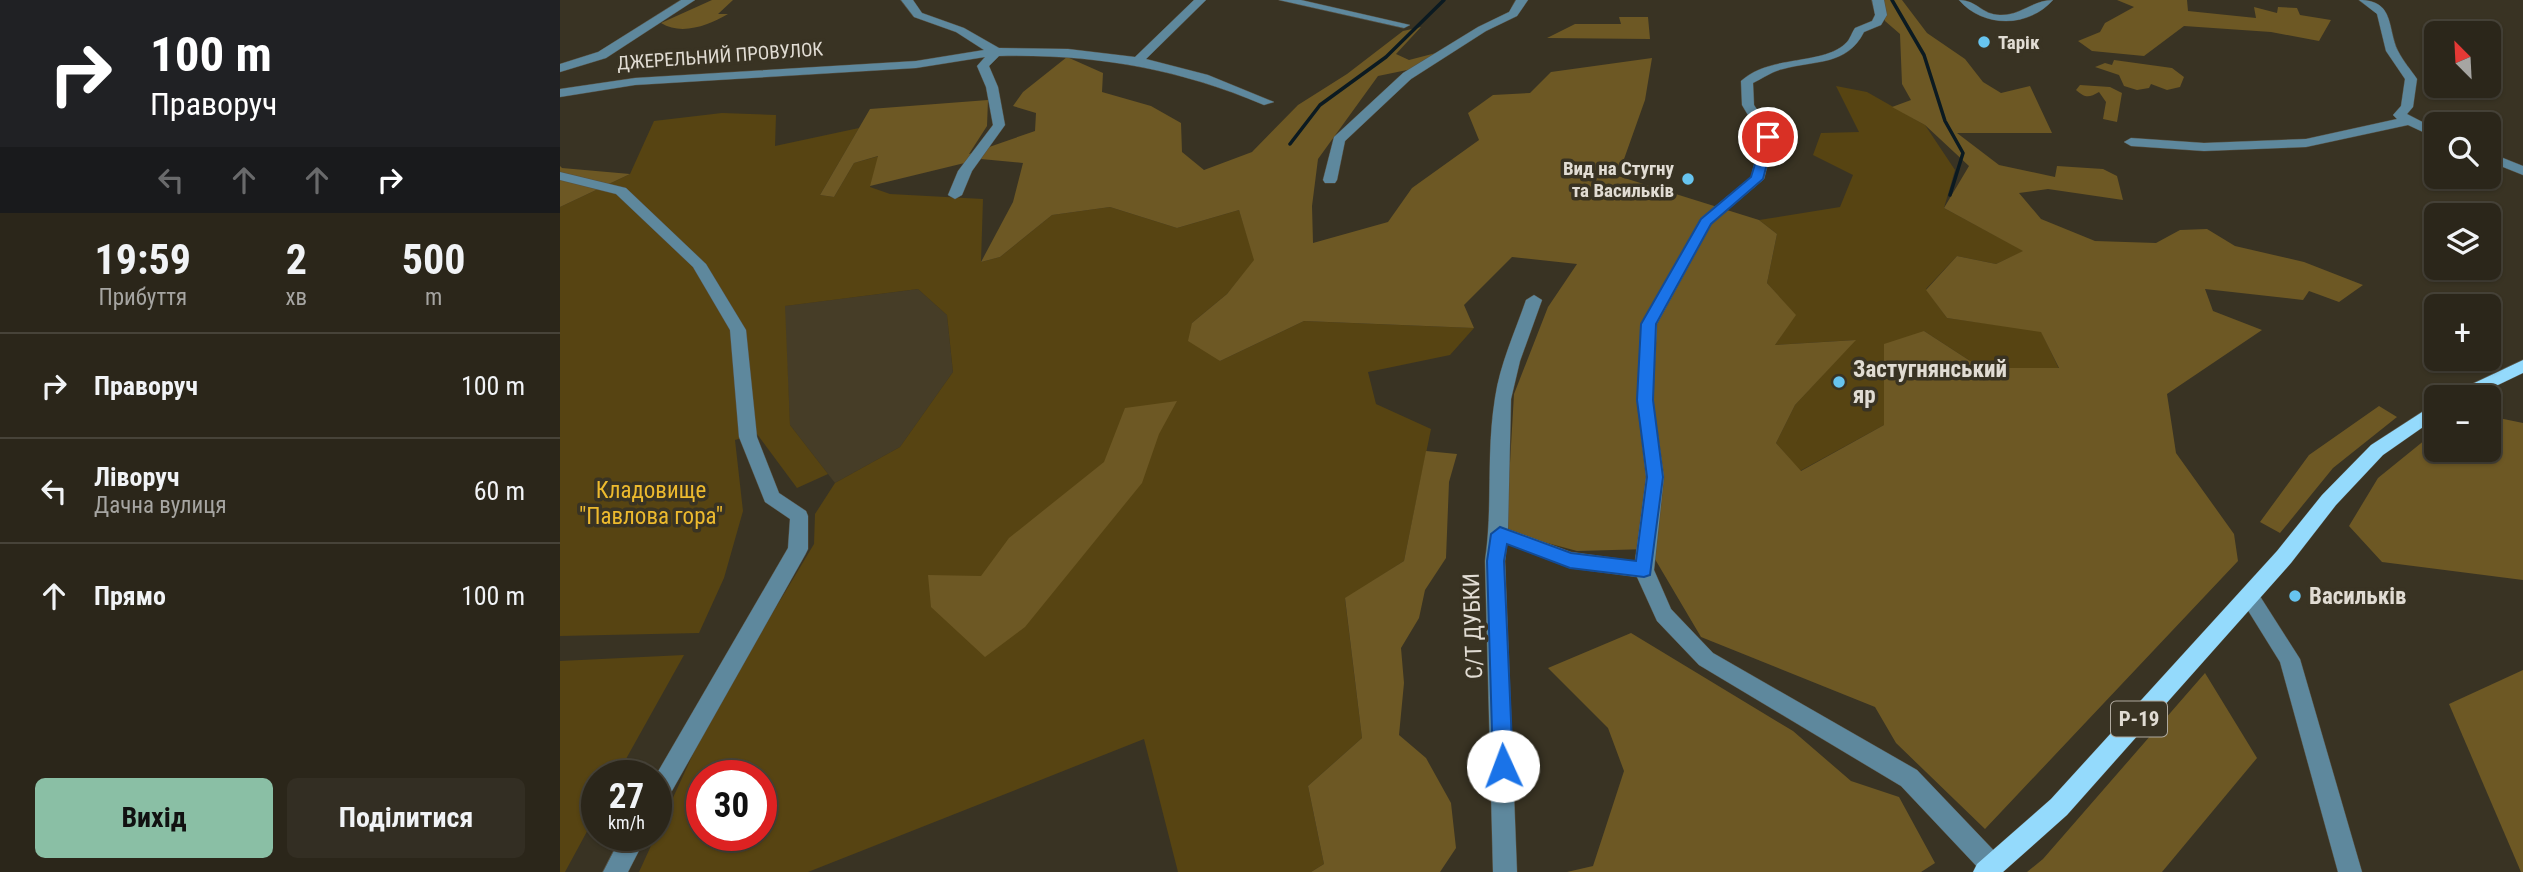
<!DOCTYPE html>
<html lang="uk">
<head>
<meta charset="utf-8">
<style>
  body { margin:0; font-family:"Roboto Condensed",sans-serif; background:#332e23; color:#f1f3f6; height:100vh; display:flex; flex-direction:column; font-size:26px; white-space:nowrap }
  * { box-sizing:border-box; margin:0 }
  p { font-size:23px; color:#a6a5a2 }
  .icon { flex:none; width:38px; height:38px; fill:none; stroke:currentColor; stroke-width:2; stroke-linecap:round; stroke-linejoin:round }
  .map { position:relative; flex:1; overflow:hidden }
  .details { display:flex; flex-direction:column; background:#2b261a; width:560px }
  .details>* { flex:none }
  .guide { background:#202124; color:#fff; overflow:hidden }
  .needle { width:46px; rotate:336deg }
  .controls { position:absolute; left:1864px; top:21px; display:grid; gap:14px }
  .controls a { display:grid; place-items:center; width:77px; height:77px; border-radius:10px; background:#2b261a; box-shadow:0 2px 5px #0004,0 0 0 2px #474339; font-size:35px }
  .speed { position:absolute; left:21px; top:760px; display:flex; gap:14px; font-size:35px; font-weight:700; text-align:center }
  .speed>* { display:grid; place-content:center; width:91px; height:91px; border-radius:50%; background:#2b261a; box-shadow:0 2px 5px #0004,0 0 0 2px #474339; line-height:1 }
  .speed small { font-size:18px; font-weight:400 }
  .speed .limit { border:10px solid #d22; background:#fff; color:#111 }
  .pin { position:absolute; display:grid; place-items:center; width:60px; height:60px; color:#fff; margin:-30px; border:4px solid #fff; border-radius:50%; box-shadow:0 2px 7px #0007 }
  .me { position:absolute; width:77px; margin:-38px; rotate:358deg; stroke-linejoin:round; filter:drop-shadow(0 0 5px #0008) }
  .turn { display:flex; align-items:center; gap:24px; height:147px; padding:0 35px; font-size:32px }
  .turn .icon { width:91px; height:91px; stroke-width:2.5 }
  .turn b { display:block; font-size:49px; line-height:60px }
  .lanes { display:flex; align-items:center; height:66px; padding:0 35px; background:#0003; justify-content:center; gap:35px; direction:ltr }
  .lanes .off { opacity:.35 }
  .eta { display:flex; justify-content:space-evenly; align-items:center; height:119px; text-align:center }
  .eta b { font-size:42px; font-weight:700; line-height:49px }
  .action { display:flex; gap:14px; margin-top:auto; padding:14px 35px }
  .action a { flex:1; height:80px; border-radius:10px; background:#8abfa5; color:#111; font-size:28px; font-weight:700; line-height:80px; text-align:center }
  .action a+a { background:#332e23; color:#f1f3f6 }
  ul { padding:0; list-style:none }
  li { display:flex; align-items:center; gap:21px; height:105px; padding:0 35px; border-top:2px solid #474339 }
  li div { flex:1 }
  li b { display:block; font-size:26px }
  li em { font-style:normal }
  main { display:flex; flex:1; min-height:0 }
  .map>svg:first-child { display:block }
  .built { fill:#463d27 }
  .green { fill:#574412; fill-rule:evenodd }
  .forest { fill:#6d5824 }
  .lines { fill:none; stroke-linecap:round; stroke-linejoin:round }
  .stream { stroke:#0b1a21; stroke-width:3.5 }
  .minor-casing { stroke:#575143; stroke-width:1 }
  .major-casing { stroke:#575143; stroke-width:1 }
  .minor { fill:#5e889d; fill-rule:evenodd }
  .major { fill:#94dafc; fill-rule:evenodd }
  .route { fill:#1a73e8; stroke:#114b97; stroke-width:2 }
  .poi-dot { fill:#67c4ef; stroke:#393323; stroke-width:2.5 }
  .labels { text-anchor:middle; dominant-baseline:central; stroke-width:7; stroke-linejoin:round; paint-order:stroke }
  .far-poi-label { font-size:19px; font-weight:bold; fill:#e1dcd3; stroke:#393323; text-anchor:start }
  .far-street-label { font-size:19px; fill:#e1dcd3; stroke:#393323 }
  .shield { fill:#393323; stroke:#afa99e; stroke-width:2 }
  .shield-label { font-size:21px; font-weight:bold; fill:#e1dcd3 }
  .poi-label { font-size:23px; font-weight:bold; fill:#e1dcd3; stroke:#393323; text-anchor:start }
  .park-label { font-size:23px; fill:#edba2e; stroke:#393323 }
  .street-label { font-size:23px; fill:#e1dcd3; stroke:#393323 }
</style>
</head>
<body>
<main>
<section class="details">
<div class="guide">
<div class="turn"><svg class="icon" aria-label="right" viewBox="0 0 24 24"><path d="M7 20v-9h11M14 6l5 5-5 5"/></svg><div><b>100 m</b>Праворуч</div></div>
<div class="lanes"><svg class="icon off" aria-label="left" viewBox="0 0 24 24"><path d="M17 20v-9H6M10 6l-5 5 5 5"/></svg><svg class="icon off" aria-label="ahead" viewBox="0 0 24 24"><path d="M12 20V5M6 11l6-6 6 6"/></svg><svg class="icon off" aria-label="ahead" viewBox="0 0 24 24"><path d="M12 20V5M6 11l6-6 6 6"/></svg><svg class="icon" aria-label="right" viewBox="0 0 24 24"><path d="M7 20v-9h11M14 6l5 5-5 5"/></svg></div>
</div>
<div class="eta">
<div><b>19:59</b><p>Прибуття</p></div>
<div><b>2</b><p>хв</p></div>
<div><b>500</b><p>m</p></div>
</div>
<ul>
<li><svg class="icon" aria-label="right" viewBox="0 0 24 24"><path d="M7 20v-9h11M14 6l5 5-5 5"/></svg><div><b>Праворуч</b></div><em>100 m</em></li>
<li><svg class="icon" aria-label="left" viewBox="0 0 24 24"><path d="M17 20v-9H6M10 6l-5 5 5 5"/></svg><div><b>Ліворуч</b><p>Дачна вулиця</p></div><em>60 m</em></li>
<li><svg class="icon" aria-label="ahead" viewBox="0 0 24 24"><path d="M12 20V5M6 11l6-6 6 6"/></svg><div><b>Прямо</b></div><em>100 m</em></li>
</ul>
<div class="action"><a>Вихід</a><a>Поділитися</a></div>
</section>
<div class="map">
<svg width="1963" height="872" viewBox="0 0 1963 872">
  <rect width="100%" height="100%" fill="#393323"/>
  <!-- built -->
  <polygon class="built" points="358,289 387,315 393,372 340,447 275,483 230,425 224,306"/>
  <!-- green -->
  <g class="green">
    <polygon points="1276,86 1307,92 1365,125 1395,170 1384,208 1464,251 1436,264 1397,256 1366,289 1387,318 1481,331 1499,369 1421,368 1364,331 1324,425 1240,471 1216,443 1235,405 1295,340 1215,345 1235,315 1207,283 1217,234 1199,220 1280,207 1293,175 1253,155 1261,133 1299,132"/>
    <path d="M162 113 216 115 215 146 299 128 260 195 274 197 294 163 319 156 310 187 330 194 423 199 421 262 440 257 492 215 550 207 617 228 679 210 695 260 667 294 632 323 660 361 744 321 914 328 890 355 808 372 816 404 871 429 844 561 785 599 802 738 748 786 764 864 751 872H618L584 739 248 872H79L150 717 254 544 255 514 275 483 340 447 393 372 387 315 358 289 225 306 230 425 268 474 237 488 197 434 175 440 183 511 164 578 139 633 0 636V207L70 174 94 121ZM142 775H201V835H142Z"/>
    <polygon points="124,655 57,775 37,775 37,813 5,872 0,872 0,661"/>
  </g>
  <!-- forest -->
  <g class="forest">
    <path d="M152 0H173L158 14H168C149 25 122 36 101 23Z"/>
    <polygon points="1321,0 1342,0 1367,33 1405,59 1423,82 1441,93 1470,86 1492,133 1397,133 1439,165 1495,177 1497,166 1543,169 1557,176 1563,200 1488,189 1459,193 1481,219 1535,241 1596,243 1620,230 1647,229 1675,246 1744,262 1803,285 1779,302 1749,291 1743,300 1645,289 1653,311 1702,330 1607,394 1616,453 1674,534 1678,561 1425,829 1336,743 1315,707 1141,637 1089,549 1017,551 946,532 954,394 988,307 1017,264 952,257 904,305 914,328 744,321 660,361 628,341 632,323 667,294 694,260 679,210 617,228 550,207 492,215 440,257 421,262 453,202 463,163 421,159 310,186 318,156 294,163 274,197 260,195 310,109 428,100 427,126 409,154 475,131 476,113 453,106 463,92 507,57 543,73 542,92 591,106 621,123 622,152 644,170 692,152 738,105 787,74 843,31 861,27 836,54 849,60 876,53 852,69 818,76 758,159 752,206 753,243 828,222 852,188 919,140 908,113 933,95 970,93 991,72 1092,58 1085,100 1058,176 1199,220 1217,234 1207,283 1236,315 1215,345 1296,340 1235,405 1216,443 1241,471 1324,425 1324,344 1364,331 1421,368 1499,368 1481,332 1387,318 1366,290 1397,256 1436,264 1463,251 1384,208 1409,166 1365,125 1332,107 1351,100 1342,84 1340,34 1325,21"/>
    <polygon points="1557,0 1627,0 1628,11 1696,18 1694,7 1717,13 1718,7 1737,8 1740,15 1771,20 1759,41 1711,32 1624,26 1584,56 1532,51 1518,41 1540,32 1545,23 1574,7"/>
    <polygon points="1059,17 1088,17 1090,39 987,38 1015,24 1061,24"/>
    <polygon points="1554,60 1612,68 1624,77 1620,87 1607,90 1591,84 1589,88 1577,90 1564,86 1559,75 1535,67 1545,63 1552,65"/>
    <path d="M1520 85 1550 87 1562 93 1557 122 1543 119 1546 102 1539 92C1529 98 1525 98 1516 90Z"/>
    <polygon points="0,166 2,168 70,174 0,207"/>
    <polygon points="617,401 599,434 582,483 465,627 425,657 371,607 368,575 421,576 449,538 544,462 565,408"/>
    <polygon points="1819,406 1837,417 1773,468 1720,533 1700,522 1749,455"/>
    <polygon points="1929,416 1963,423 1963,580 1822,562 1789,526 1818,478 1876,431 1876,450 1928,450"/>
    <polygon points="866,451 897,454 889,482 886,558 865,590 859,618 841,648 844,683 839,735 866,758 891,803 896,848 880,872 751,872 764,864 748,786 802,738 785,598 844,561"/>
    <polygon points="1071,633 1233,731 1291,781 1339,797 1375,863 1361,872 1007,872 1033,866 1064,771 1048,728 988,668"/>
    <polygon points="1963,670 1963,872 1961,872 1889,704"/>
    <polygon points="1645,673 1697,758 1602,872 1467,872 1483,859"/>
  </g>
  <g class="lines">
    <!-- stream -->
    <g class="stream">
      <polyline points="1332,0 1364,55 1385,121 1403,153 1390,195"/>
      <polyline points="730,144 760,105 826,57 884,0"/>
    </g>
    <!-- minor casing -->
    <g class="minor-casing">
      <g id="minor">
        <polygon points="121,0 135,0 46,58 0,72 0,64 38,52"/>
        <path d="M341 0H353L362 13 404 28 439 48 508 49 575 57 634 0H646L586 59 648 75 714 102 704 105C617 68 533 54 439 56L429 66 438 87 445 125 412 171 402 195 395 199 388 195 398 171 433 125 426 87 417 66 425 57 356 68 75 85 0 97V89L75 78 356 61 424 50 396 32 354 17Z"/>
        <polygon points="719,0 741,0 850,25 844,28"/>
        <polygon points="956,0 968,0 957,16 926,31 851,79 785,141 777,180 775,183 765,183 763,180 774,137 843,73 918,27 949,12"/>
        <path d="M1312 0H1324L1327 15 1321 25 1304 32C1287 66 1255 60 1223 69 1213 71 1203 78 1193 83L1194 105 1215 137 1204 179 1152 223 1097 324 1093 400 1104 477 1094 570 1111 609 1153 653 1357 770 1441 858 1445 866 1442 872H1422L1341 786 1139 665 1097 621 1077 577 1010 568 947 544 945 561 957 872H933L925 561C933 507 926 452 935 398 940 364 955 332 966 300L974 295 982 300 960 361 951 399 948 529 1011 552 1075 561 1086 477 1077 400 1081 324 1141 218 1191 177 1201 137 1182 105 1181 81C1210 54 1265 66 1287 42 1290 39 1292 32 1295 28L1312 21 1315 15Z"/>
        <path d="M1399 0C1417 0 1422 15 1440 15 1460 16 1473 0 1493 0 1468 28 1423 28 1399 0Z"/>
        <path d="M1799 0C1835 0 1827 28 1838 51 1843 61 1851 70 1857 79L1853 107 1847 114 1876 129V138L1848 125 1746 147 1644 151 1571 146 1564 142 1571 138 1644 143 1746 139 1837 119 1833 115 1841 106 1845 79 1826 51 1817 14Z"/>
        <polygon points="1928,152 1963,166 1963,175 1928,161"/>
        <polygon points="0,172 66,188 146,264 186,330 197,437 219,493 246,511 248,516 248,549 245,555 104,805 96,808 96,775 228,548 230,519 205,502 179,437 170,330 133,267 56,194 0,180"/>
        <polygon points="1689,588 1696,590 1740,659 1802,872 1778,872 1720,662 1679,596 1682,590"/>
        <polygon points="62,835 87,835 68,872 43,872"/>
      </g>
    </g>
    <!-- major casing -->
    <g class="major-casing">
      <g id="major">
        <polygon points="1963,360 1963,373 1913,397 1891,397 1893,393"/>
        <polygon points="1876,403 1876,418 1823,455 1776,505 1731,563 1507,815 1443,872 1413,872 1417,864 1491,799 1717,551 1762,495 1811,445"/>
      </g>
    </g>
    <!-- minor -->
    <use href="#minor" class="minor"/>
    <!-- major -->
    <use href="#major" class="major"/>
  </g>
  <!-- route -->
  <polygon class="route" points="1204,135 1214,137 1203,179 1151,224 1096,324 1093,400 1103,477 1090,575 1084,577 1010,568 947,544 944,561 953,766 950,773 943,776 936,773 933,766 927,561 931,534 940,527 1011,553 1076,561 1087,477 1077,400 1081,324 1141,219 1191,177"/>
  <!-- markers -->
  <g class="poi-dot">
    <circle cx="1424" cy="42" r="7"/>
    <circle cx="1128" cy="179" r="7"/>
    <circle cx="1279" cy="382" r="7"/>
    <circle cx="1735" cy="596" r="7"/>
  </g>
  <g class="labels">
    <!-- far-poi labels -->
    <g class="far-poi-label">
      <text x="1438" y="42">Тарік</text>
      <text x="1114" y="168" text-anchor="end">Вид на Стугну<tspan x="1114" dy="22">та Васильків</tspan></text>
    </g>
    <!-- far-street labels -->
    <g class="far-street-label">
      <text transform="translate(160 56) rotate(-4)">ДЖЕРЕЛЬНИЙ ПРОВУЛОК</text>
    </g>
    <!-- shield labels -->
    <rect class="shield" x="1551" y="701.5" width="56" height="35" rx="5"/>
    <g class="shield-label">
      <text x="1579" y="719">Р-19</text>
    </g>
    <!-- poi labels -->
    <g class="poi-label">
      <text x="1293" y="369">Застугнянський<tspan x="1293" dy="26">яр</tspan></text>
      <text x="1749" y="596">Васильків</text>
    </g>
    <!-- park labels -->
    <g class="park-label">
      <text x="91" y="490">Кладовище<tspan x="91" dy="26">"Павлова гора"</tspan></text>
    </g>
    <!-- street labels -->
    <g class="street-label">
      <text transform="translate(913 626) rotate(-92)">С/Т ДУБКИ</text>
    </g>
  </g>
</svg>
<div class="controls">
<a><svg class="needle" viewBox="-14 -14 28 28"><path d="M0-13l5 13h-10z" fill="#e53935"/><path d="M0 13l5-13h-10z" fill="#a6a5a2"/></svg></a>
<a><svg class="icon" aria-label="search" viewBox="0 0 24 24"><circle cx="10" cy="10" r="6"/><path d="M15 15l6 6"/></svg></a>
<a><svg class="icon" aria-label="layers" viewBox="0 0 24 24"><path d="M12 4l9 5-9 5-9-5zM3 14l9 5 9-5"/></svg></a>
<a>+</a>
<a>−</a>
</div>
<div class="speed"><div>27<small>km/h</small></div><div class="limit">30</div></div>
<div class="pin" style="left:1208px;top:137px;background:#d93025"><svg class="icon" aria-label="arrive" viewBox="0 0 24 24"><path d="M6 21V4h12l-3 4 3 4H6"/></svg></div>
<svg class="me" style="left:943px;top:766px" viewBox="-20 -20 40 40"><circle r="19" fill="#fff"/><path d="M0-13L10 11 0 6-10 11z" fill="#1a73e8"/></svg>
</div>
</main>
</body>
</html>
